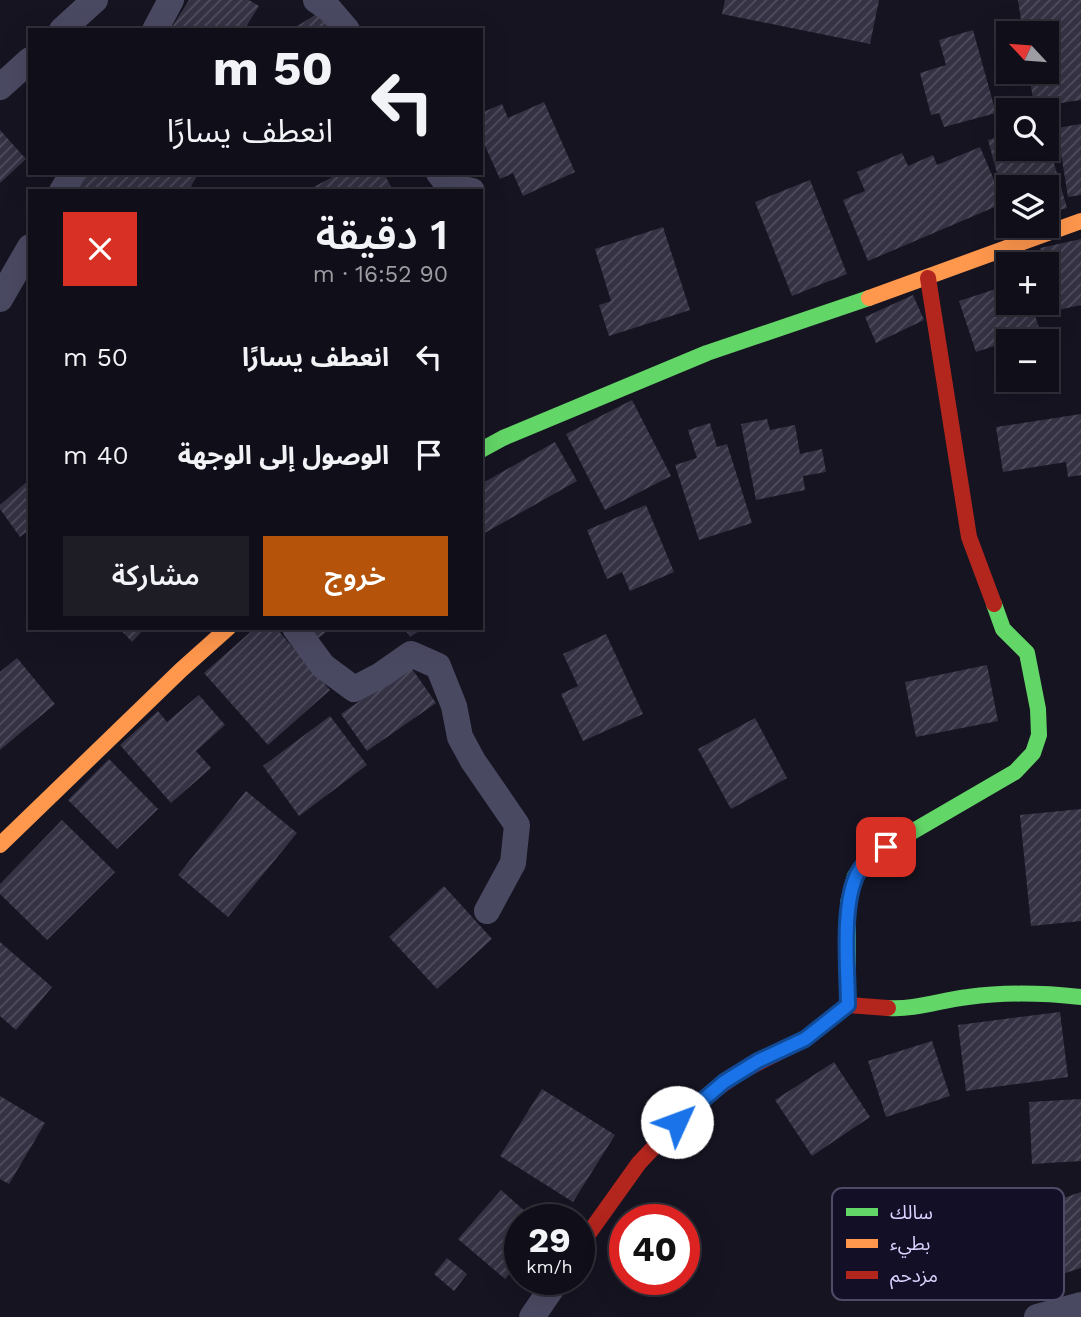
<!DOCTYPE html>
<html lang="ar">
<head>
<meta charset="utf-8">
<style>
  body { margin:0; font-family:"Work Sans","Noto Sans Arabic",sans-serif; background:#1e1d26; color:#f1f3f6; direction:rtl; height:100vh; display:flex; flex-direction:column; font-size:26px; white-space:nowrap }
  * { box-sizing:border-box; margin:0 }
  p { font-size:23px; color:#9c9ca2 }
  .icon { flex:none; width:38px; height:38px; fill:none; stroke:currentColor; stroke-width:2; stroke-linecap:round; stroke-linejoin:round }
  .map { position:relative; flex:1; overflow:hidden; direction:ltr }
  .drawer { position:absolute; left:28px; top:189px; width:455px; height:441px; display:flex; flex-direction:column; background:#100f19; border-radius:0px; box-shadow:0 7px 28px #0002,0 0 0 2px #302f38; direction:rtl }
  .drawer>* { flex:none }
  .banner { position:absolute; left:28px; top:28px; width:455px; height:147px; border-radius:0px; box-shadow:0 7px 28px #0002,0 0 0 2px #302f38; direction:rtl; background:#100f19; color:#f1f3f6; overflow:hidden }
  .needle { width:46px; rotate:296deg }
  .fabs { position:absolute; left:996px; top:21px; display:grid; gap:14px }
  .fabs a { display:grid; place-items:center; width:63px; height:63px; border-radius:0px; background:#100f19; box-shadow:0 7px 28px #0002,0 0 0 2px #302f38; font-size:35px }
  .speed { position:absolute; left:504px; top:1204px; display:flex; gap:14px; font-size:35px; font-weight:700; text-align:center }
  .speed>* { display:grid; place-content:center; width:91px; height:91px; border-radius:50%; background:#100f19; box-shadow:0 7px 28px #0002,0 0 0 2px #302f38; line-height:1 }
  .speed small { font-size:18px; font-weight:400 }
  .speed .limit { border:10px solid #d22; background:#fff; color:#111 }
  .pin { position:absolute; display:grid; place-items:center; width:60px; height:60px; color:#fff; margin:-30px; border-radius:14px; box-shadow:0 4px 10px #0006 }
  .me { position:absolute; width:77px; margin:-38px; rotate:47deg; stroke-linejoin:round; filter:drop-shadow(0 0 5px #0008) }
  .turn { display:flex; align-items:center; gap:24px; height:147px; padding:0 35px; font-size:32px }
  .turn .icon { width:91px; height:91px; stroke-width:2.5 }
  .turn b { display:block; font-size:49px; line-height:60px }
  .round { display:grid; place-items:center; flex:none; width:74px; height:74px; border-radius:0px; background:#1e1d26 }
  .overview { display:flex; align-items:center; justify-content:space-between; height:119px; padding:0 35px }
  h1 { font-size:42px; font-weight:600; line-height:52px }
  .action { display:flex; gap:14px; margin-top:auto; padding:14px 35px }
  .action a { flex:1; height:80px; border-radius:0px; background:#b45309; color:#fff; font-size:28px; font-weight:600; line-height:80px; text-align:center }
  .action a+a { background:#1e1d26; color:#f1f3f6 }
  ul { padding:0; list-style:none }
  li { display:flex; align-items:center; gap:21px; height:98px; padding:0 35px }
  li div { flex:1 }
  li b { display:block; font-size:26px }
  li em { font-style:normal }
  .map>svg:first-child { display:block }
  .building { fill:url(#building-hatch) }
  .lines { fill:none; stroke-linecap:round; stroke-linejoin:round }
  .street { stroke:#4a4962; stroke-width:26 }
  .fast { stroke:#63d668; stroke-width:16 }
  .slow { stroke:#ff974d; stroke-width:16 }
  .jam { stroke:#b3261e; stroke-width:16 }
  .route-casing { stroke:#114b97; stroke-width:18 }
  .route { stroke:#1a73e8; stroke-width:12 }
  .key { fill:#130f26; stroke:#4e4a67; stroke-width:2 }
  .key-label { font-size:19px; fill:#d9d4ff }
</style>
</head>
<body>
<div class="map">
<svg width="1081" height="1317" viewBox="0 0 1081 1317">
  <defs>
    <pattern id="building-hatch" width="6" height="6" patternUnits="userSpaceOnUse" patternTransform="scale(1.75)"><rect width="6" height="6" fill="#343243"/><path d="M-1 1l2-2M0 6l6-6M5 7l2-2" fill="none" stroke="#514f5f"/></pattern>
  </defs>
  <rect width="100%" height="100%" fill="#161421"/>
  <!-- building -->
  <g class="building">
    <polygon points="189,0 249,0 259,6 244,30 170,30"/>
    <polygon points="725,0 879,0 870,44 722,14"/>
    <polygon points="1018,0 1081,0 1081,100 1034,107 1029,72 1046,72 1046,33 1023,33"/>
    <polygon points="318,13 328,30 291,30"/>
    <polygon points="973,30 996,113 944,127 939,113 931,115 920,73 946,65 939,40"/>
    <polygon points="544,102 575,172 523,196 513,173 500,179 481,137 481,113 502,104 508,118"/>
    <polygon points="1081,124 1081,195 1068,197 1057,128"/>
    <polygon points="0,130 26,159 0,183"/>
    <polygon points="1008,134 1008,149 1046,149 1047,139 1067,208 1046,214 1046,187 1008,187 1007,210 988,140"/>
    <polygon points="980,147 1004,203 868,261 843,200 865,191 857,172 902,153 908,166 933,155 937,165"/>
    <polygon points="85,173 199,173 188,191 73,191"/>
    <polygon points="340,173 384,173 393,191 306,191"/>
    <polygon points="810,180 847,274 792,296 755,202"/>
    <polygon points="663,227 690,310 609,336 599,305 611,301 595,249"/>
    <polygon points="1081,239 1081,305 1053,311 1046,280 1046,264 1043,264 1040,248"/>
    <polygon points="1008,285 1008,303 1031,303 1040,331 976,352 959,301"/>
    <polygon points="913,295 924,320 876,343 865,317"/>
    <polygon points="632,400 671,476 605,510 566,434"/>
    <polygon points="1081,414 1081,475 1068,477 1066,462 1003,472 996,427"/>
    <polygon points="767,419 770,430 795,425 800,454 822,449 826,472 803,476 805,490 756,500 741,424"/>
    <polygon points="710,423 717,447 727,444 752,523 699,540 675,465 697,458 688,430"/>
    <polygon points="555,442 577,481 481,535 481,484"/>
    <polygon points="30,479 30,529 20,537 0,509 0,505"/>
    <polygon points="646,505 674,572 630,591 622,572 607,579 587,530"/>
    <polygon points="119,628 145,628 132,642"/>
    <polygon points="255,628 276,628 330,690 268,745 204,673"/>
    <polygon points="309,628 331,628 317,639"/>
    <polygon points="404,628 423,628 410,637"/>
    <polygon points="606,634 643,714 583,741 561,694 578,686 563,654"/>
    <polygon points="17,658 55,704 0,750 0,672"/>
    <polygon points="987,665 998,721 916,737 905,682"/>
    <polygon points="410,666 436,703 367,751 341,714"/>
    <polygon points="199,695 225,725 196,751 211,768 171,803 120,745 158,711 167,722"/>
    <polygon points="330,716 367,765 299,816 263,766"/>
    <polygon points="755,718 787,778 731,809 698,749"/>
    <polygon points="109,759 158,809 117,849 68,800"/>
    <polygon points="246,791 297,833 228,917 178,875"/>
    <polygon points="1081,809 1081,921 1031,926 1020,815"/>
    <polygon points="62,820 115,872 47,940 0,894 0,884"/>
    <polygon points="444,886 492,939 437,989 389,937"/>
    <polygon points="0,942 52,987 16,1030 0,1016"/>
    <polygon points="1060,1012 1068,1077 966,1091 958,1025"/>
    <polygon points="932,1041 950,1096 886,1117 868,1061"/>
    <polygon points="834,1062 870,1117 812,1156 775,1100"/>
    <polygon points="542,1089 615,1135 573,1202 500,1156"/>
    <polygon points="0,1096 45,1123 9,1184 0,1179"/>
    <polygon points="1081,1099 1081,1161 1032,1164 1029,1102"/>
    <polygon points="501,1190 535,1220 520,1220 520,1262 505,1279 458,1239"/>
    <polygon points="1081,1192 1081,1268 1056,1276 1034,1208"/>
    <polygon points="447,1258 467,1274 454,1291 434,1274"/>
  </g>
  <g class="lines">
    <!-- street -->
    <g class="street">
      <polyline points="316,0 329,9 347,30"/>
      <polyline points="62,30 95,0"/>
      <polyline points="155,30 171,0"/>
      <polyline points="0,87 30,60"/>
      <polyline points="439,173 449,186 472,191"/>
      <polyline points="62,191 73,173"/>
      <polyline points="0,299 30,247"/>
      <polyline points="295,628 323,666 354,689 381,675 411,654 438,666 454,706 460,737 473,761 517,825 513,863 487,911"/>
      <polyline points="532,1317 558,1279"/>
      <polyline points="1037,1317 1081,1305"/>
    </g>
    <!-- fast -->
    <g class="fast">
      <polyline points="481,450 503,438 707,353 869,298"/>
      <polyline points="848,1005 848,903 855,876 862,866 886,847 1015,772 1033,753 1039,735 1038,709 1027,653 1003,629 994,604"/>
      <path d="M888 1008C915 1010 941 1000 968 997 1005 992 1044 993 1081 997"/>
    </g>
    <!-- slow -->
    <g class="slow">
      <polyline points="869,298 1081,221"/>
      <polyline points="0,845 181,670 228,628"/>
    </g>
    <!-- jam -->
    <g class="jam">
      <polyline points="928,278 969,537 994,604"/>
      <polyline points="579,1247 639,1163 693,1106 740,1072 805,1039 848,1005 888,1008"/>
    </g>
  </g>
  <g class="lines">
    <!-- route casing -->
    <g class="route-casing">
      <path id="route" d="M677 1122 724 1082 758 1061 805 1039 848 1005C848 970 840 896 861 868 867 859 877 853 886 847"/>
    </g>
    <!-- route -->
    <use href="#route" class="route"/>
  </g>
  <!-- legend -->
  <rect x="832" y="1188" width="232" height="112" rx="10" class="key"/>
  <rect x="846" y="1208" width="32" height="8" fill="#63d668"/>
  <rect x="846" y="1239" width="32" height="9" fill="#ff974d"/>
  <rect x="846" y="1271" width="32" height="8" fill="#b3261e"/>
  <g class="key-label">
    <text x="890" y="1219">سالك</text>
    <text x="890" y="1250">بطيء</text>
    <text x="890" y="1282">مزدحم</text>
  </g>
</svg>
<div class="fabs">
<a><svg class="needle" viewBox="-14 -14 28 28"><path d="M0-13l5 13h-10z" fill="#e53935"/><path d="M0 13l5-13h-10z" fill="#9c9ca2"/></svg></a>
<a><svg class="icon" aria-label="search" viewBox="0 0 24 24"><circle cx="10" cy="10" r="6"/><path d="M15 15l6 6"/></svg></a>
<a><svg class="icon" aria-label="layers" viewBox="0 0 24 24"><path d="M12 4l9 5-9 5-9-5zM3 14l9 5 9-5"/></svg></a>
<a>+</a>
<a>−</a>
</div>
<div class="speed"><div>29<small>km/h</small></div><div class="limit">40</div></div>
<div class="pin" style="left:886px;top:847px;background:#d93025"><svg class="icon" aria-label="arrive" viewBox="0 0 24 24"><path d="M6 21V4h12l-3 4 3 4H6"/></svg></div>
<svg class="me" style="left:677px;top:1122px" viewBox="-20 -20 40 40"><circle r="19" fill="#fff"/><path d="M0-13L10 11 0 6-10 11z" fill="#1a73e8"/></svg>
<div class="banner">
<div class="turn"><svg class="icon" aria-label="left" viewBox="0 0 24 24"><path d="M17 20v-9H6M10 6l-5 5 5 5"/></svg><div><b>50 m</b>انعطف يسارًا</div></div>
</div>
<section class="drawer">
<div class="overview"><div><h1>1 دقيقة</h1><p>90 m · 16:52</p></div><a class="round" style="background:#d93025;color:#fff"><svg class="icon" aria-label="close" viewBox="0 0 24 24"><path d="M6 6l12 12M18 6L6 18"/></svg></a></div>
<ul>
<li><svg class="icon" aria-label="left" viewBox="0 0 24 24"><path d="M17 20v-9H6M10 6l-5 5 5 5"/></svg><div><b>انعطف يسارًا</b></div><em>50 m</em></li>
<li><svg class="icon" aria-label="arrive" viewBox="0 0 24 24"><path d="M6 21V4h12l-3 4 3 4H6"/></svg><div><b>الوصول إلى الوجهة</b></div><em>40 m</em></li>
</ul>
<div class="action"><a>خروج</a><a>مشاركة</a></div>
</section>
</div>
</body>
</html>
